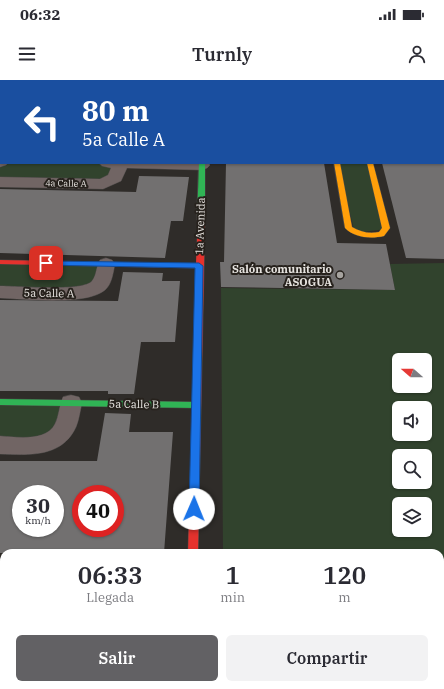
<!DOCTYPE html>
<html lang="es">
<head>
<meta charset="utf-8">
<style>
  body { margin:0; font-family:"IBM Plex Serif",serif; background:#f2f2f3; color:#2b2b33; height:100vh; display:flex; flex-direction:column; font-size:15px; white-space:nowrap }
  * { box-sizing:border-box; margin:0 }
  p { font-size:13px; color:#7c7c81 }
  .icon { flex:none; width:22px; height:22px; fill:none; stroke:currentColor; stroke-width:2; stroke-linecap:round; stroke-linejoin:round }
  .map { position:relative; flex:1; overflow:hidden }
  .drawer { position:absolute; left:0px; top:469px; width:444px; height:140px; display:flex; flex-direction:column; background:#fff; border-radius:12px 12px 0 0; box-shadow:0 1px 3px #0004 }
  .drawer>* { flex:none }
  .guide { position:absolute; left:0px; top:0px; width:444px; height:84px; box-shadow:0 1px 3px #0004; background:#1a4fa0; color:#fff; overflow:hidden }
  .needle { width:26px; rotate:290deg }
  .fabs { position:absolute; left:392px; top:273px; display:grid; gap:8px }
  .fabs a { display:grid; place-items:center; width:40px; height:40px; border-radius:6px; background:#fff; box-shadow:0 1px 3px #0004; font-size:20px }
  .speed { position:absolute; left:12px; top:405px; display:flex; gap:8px; font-size:20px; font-weight:700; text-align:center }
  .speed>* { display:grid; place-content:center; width:52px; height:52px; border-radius:50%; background:#fff; box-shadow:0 1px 3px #0004; line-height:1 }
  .speed small { font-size:10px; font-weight:400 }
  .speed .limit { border:6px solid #d22; background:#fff; color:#111 }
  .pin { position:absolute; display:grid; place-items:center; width:34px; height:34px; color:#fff; margin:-17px; border-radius:8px; box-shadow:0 2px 6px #0006 }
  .me { position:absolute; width:44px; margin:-22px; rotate:1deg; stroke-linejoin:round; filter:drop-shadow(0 0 3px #0008) }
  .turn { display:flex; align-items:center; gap:14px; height:84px; padding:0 16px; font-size:18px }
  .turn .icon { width:52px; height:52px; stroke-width:2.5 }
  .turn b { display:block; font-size:28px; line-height:34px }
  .eta { display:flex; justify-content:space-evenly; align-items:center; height:68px; text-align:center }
  .eta b { font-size:24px; font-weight:600; line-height:28px }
  .primary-button { display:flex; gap:8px; margin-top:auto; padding:8px 16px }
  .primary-button a { flex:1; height:46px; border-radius:6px; background:#626164; color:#fff; font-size:16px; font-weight:600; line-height:46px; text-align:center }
  .primary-button a+a { background:#f2f2f3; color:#2b2b33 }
  .status { display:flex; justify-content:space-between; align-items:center; height:28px; padding:0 20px; background:#fff; direction:ltr }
  .status svg { height:11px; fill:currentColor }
  header { display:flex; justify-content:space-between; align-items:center; height:52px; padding:0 16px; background:#fff; font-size:18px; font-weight:600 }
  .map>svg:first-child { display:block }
  .green { fill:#31432d; fill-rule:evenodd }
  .building { fill:#727070; fill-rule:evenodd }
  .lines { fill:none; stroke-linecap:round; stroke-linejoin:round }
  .street-casing { stroke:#4b4947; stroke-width:1 }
  .fast-casing { stroke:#4b4947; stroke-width:1 }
  .slow-casing { stroke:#4b4947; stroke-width:1 }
  .jam-casing { stroke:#4b4947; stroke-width:1 }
  .street { fill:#716564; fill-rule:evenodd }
  .fast { fill:#30b455; fill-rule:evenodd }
  .slow { fill:#ff9f0a; fill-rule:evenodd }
  .jam { fill:#e5322d; fill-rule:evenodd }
  .route { fill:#1a73e8; stroke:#114b97 }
  .poi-dot { fill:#a6a39f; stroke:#27221d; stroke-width:1.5 }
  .labels { text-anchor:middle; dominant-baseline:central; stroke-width:4; stroke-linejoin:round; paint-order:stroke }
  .far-street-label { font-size:9px; fill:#e6e3df; stroke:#27221d }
  .street-label { font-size:11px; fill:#e6e3df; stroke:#27221d }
  .poi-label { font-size:11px; font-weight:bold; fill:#e6e3df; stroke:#27221d; text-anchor:end }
</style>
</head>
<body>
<div class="status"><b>06:32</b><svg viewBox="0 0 49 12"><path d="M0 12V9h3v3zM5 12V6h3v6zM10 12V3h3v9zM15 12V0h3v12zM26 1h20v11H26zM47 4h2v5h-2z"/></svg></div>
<header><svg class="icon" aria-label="menu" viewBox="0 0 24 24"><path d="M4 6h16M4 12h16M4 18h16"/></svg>Turnly<svg class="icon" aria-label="person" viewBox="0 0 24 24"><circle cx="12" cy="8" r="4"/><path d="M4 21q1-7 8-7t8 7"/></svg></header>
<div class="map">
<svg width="444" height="609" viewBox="0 0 444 609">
  <rect width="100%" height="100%" fill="#2f2c29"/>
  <!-- green -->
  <g class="green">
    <polygon points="0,82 1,83 121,83 111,101 0,102"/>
    <polygon points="337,83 370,83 386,149 355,153"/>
    <polygon points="0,182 106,184 99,205 0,212"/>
    <path d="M444 183V491L440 492V473H223L221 208 395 210 390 184ZM399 280H425V306H399ZM399 328H425V354H399ZM399 376H425V402H399ZM399 424H425V450H399Z"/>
    <polygon points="0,322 71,323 61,353 0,365"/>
  </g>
  <!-- building -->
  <g class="building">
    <polygon points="226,83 324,83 337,163 386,164 395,210 221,207 220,182 224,182"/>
    <polygon points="382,83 444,83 444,179 406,178"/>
    <polygon points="139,96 189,97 183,141 171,141 165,178 0,173 0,109 136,112"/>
    <polygon points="123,192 163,193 162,201 180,201 175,262 141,262 134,314 108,314 108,311 0,311 0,220 118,221"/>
    <path d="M105 333 131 334 129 352H173L164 473H0V381H97ZM21 414H55V448H21ZM81 414H115V448H81Z"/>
  </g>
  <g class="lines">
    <!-- street casing -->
    <g class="street-casing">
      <g id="street">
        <polygon points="141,0 155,0 140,1"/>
        <polygon points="201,0 215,0 200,1"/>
        <rect x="344" y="0" width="14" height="1"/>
        <polygon points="0,77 1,83 8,83 6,85 0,87"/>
        <polygon points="99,83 208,83 210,85 207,88 202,90 127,88 121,101 103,109 0,107 0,97 100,99 108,95 111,88 102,86"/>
        <path d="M106 178 112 180 115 184C113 193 112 204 105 210 86 226 25 219 0 218V206C16 206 84 212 92 201 97 195 96 186 100 180Z"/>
        <path d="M71 315 79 317 82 323C80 331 79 340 76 347 62 378 28 375 0 374V356C16 357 46 362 55 344 59 336 59 326 63 317Z"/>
        <polygon points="444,510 444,534 440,535 440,511"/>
        <rect x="0" y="541" width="4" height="26"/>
        <rect x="122" y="605" width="28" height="4"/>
        <polygon points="349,605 378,605 379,609 350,609"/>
      </g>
    </g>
    <!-- fast casing -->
    <g class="fast-casing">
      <g id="fast">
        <polygon points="199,83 205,83 205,140 201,142 197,140"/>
        <polygon points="0,319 196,322 199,323 201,325 199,327 196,328 0,325"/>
      </g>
    </g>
    <!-- slow casing -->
    <g class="slow-casing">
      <path id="slow" d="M334 83H340L352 147C361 152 369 154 379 152L382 148 367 83H373L390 148 384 156C371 159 355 158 345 148Z"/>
    </g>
    <!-- jam casing -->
    <g class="jam-casing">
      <polygon id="jam" points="198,138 201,138 205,140 198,473 188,473 196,188 0,184 0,180 196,184"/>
    </g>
    <!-- street -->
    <use href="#street" class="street"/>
    <!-- fast -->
    <use href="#fast" class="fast"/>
    <!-- slow -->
    <use href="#slow" class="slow"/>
    <!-- jam -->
    <use href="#jam" class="jam"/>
  </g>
  <!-- route -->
  <polygon class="route" points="46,181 199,183 203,186 199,429 198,432 190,432 189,429 195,188 43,185 42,183"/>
  <!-- markers -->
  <circle class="poi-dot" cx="340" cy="195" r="4"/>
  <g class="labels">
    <!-- far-street labels -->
    <g class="far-street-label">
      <text transform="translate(66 103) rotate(1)">4a Calle A</text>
    </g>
    <!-- street labels -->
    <g class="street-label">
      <text transform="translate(200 146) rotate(-88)">1a Avenida</text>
      <text transform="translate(49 213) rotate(1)">5a Calle A</text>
      <text transform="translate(134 324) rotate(1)">5a Calle B</text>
    </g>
    <!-- poi labels -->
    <g class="poi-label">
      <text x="332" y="189">Salón comunitario<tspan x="332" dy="13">ASOGUA</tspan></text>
    </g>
  </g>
</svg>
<div class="fabs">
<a><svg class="needle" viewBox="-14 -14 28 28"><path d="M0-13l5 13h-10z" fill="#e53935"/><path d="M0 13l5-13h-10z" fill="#7c7c81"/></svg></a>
<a><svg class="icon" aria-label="sound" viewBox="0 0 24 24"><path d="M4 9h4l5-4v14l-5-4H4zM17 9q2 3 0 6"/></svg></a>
<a><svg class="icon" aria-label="search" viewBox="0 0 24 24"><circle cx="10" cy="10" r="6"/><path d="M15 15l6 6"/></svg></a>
<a><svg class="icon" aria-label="layers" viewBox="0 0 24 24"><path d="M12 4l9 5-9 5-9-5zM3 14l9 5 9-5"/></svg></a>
</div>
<div class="speed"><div>30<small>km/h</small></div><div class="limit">40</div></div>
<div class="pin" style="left:46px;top:183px;background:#d93025"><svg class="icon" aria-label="arrive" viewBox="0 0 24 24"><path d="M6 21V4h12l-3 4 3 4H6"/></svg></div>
<svg class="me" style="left:194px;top:429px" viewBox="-20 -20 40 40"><circle r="19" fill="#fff"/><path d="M0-13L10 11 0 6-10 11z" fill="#1a73e8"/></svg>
<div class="guide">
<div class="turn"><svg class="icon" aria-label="left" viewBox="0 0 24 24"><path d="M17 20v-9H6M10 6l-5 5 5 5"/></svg><div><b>80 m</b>5a Calle A</div></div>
</div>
<section class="drawer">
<div class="eta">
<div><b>06:33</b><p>Llegada</p></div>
<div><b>1</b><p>min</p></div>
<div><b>120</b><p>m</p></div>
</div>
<div class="primary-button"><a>Salir</a><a>Compartir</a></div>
</section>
</div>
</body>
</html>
